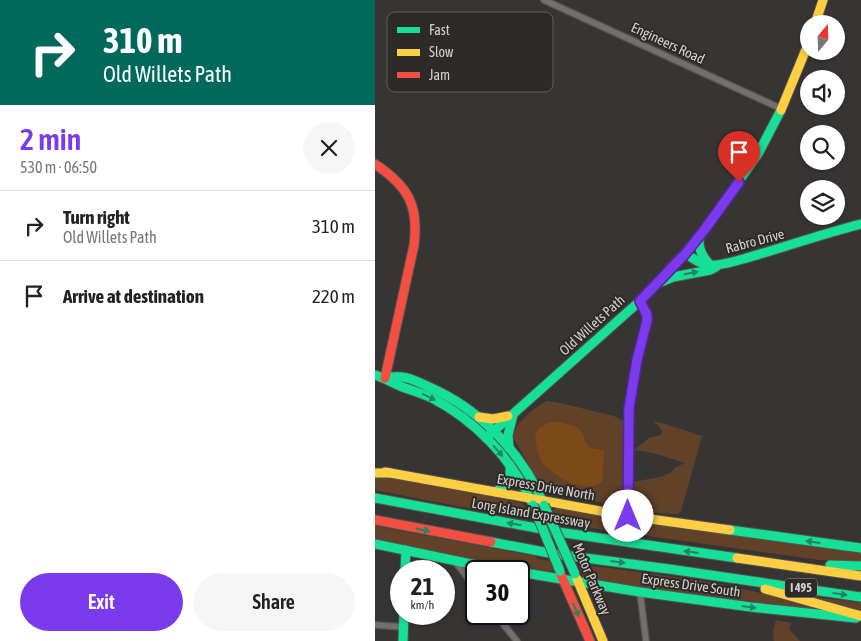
<!DOCTYPE html>
<html lang="en">
<head>
<meta charset="utf-8">
<style>
  body { margin:0; font-family:"Asap Condensed",sans-serif; background:#f6f6f6; color:#222; height:100vh; display:flex; flex-direction:column; font-size:19px; white-space:nowrap }
  * { box-sizing:border-box; margin:0 }
  p { font-size:16px; color:#767676 }
  .icon { flex:none; width:28px; height:28px; fill:none; stroke:currentColor; stroke-width:2; stroke-linecap:round; stroke-linejoin:round }
  .map { position:relative; flex:1; overflow:hidden }
  .side { display:flex; flex-direction:column; background:#fff; width:375px }
  .side>* { flex:none }
  .hud { background:#00695c; color:#fff; overflow:hidden }
  .needle { width:32px; rotate:19deg }
  .buttons { position:absolute; left:425px; top:15px; display:grid; gap:10px }
  .buttons a { display:grid; place-items:center; width:45px; height:45px; border-radius:50%; background:#fff; box-shadow:0 1px 4px #0004; font-size:25px }
  .speed { position:absolute; left:15px; top:560px; display:flex; gap:10px; font-size:25px; font-weight:700; text-align:center }
  .speed>* { display:grid; place-content:center; width:65px; height:65px; border-radius:50%; background:#fff; box-shadow:0 1px 4px #0004; line-height:1 }
  .speed small { font-size:12px; font-weight:400 }
  .speed .limit { border:2px solid #111; border-radius:8px; background:#fff; color:#111 }
  .pin { position:absolute; display:grid; place-items:center; width:42px; height:42px; color:#fff; margin:-51px -21px; border-radius:50% 50% 50% 0; rotate:-45deg; box-shadow:0 0 5px #0007 }
  .pin .icon { rotate:45deg }
  .me { position:absolute; width:55px; margin:-28px; rotate:0deg; stroke-linejoin:round; filter:drop-shadow(0 0 4px #0008) }
  .turn { display:flex; align-items:center; gap:18px; height:105px; padding:0 20px; font-size:22px }
  .turn .icon { width:65px; height:65px; stroke-width:2.5 }
  .turn b { display:block; font-size:35px; line-height:42px }
  .round { display:grid; place-items:center; flex:none; width:52px; height:52px; border-radius:26px; background:#f6f6f6 }
  .head { display:flex; align-items:center; justify-content:space-between; height:85px; padding:0 20px }
  h1 { font-size:30px; font-weight:600; line-height:38px; color:#7c3aed }
  .action { display:flex; gap:10px; margin-top:auto; padding:10px 20px }
  .action a { flex:1; height:58px; border-radius:30px; background:#7c3aed; color:#fff; font-size:20px; font-weight:600; line-height:58px; text-align:center }
  .action a+a { background:#f6f6f6; color:#222 }
  ul { padding:0; list-style:none }
  li { display:flex; align-items:center; gap:15px; height:70px; padding:0 20px; border-top:1px solid #e0e0e0 }
  li div { flex:1 }
  li b { display:block; font-size:19px }
  li em { font-style:normal }
  main { display:flex; flex:1; min-height:0 }
  .map>svg:first-child { display:block }
  .green { fill:#614229 }
  .water { fill:#7c4a19 }
  .lines { fill:none; stroke-linecap:round; stroke-linejoin:round }
  .street-casing { stroke:#555352; stroke-width:8 }
  .fast-casing { stroke:#555352; stroke-width:11 }
  .slow-casing { stroke:#555352; stroke-width:11 }
  .jam-casing { stroke:#555352; stroke-width:11 }
  .street { stroke:#72706e; stroke-width:5.5 }
  .fast { stroke:#16e098; stroke-width:9 }
  .slow { stroke:#ffcf43; stroke-width:9 }
  .jam { stroke:#f24e42; stroke-width:9 }
  .fast-bridge-casing { stroke:#555352; stroke-width:11; stroke-linecap:butt }
  .fast-bridge { stroke:#16e098; stroke-width:9 }
  .oneway { fill:#228560 }
  .route-casing { stroke:#51269a; stroke-width:12 }
  .route { stroke:#7c3aed; stroke-width:9 }
  .labels { text-anchor:middle; dominant-baseline:central; stroke-width:4; stroke-linejoin:round; paint-order:stroke }
  .shield { fill:#2e2a28; stroke:#a29f9d; stroke-width:1 }
  .shield-label { font-size:12px; font-weight:bold; fill:#d3d1cf }
  .street-label { font-size:14px; fill:#d3d1cf; stroke:#2e2a28 }
  .key { fill:#2e2a28; stroke:#605c5a; stroke-width:1 }
  .key-label { font-size:14px; fill:#d3d1cf }
</style>
</head>
<body>
<main>
<section class="side">
<div class="hud">
<div class="turn"><svg class="icon" aria-label="right" viewBox="0 0 24 24"><path d="M7 20v-9h11M14 6l5 5-5 5"/></svg><div><b>310 m</b>Old Willets Path</div></div>
</div>
<div class="head"><div><h1>2 min</h1><p>530 m · 06:50</p></div><a class="round"><svg class="icon" aria-label="close" viewBox="0 0 24 24"><path d="M6 6l12 12M18 6L6 18"/></svg></a></div>
<ul>
<li><svg class="icon" aria-label="right" viewBox="0 0 24 24"><path d="M7 20v-9h11M14 6l5 5-5 5"/></svg><div><b>Turn right</b><p>Old Willets Path</p></div><em>310 m</em></li>
<li><svg class="icon" aria-label="arrive" viewBox="0 0 24 24"><path d="M6 21V4h12l-3 4 3 4H6"/></svg><div><b>Arrive at destination</b></div><em>220 m</em></li>
</ul>
<div class="action"><a>Exit</a><a>Share</a></div>
</section>
<div class="map">
<svg width="486" height="641" viewBox="0 0 486 641">
  <rect width="100%" height="100%" fill="#373533"/>
  <!-- green -->
  <g class="green">
    <path d="M172 401 185 403 239 416 248 421 249 494 247 501 242 506 172 492 164 483 139 439C139 436 139 434 140 431 143 421 162 405 172 401Z"/>
    <path d="M277 421 287 423 327 436 306 511 303 514C293 514 265 513 259 505 255 500 255 492 255 485L258 482 285 477 295 473 301 467 310 463 278 453 259 450 274 438 286 435 287 431 284 426Z"/>
    <polygon points="0,477 21,479 144,502 148,504 156,518 81,506 0,490"/>
    <polygon points="182,508 486,551 486,562 445,560 223,529 183,522 178,510"/>
    <polygon points="0,526 159,556 163,559 175,561 180,572 108,560 93,559 0,540"/>
    <polygon points="203,565 235,568 334,582 414,599 453,611 232,583 209,579"/>
    <polygon points="439,597 486,603 486,611"/>
    <polygon points="401,620 416,623 414,629 425,641 399,641 398,632"/>
  </g>
  <!-- water -->
  <path class="water" d="M175 422H183L200 426 207 432 210 441 215 448 228 450 229 452 227 482C210 494 186 480 173 468 171 466 169 465 167 463 164 458 161 442 160 436L163 429Z"/>
  <g class="lines">
    <!-- street casing -->
    <g class="street-casing">
      <g id="street">
        <polyline points="169,0 407,109"/>
        <polyline points="253,516 254,411 262,360 272,321 272,315 265,301"/>
        <polyline points="80,561 101,589"/>
        <polyline points="93,578 97,568 101,565"/>
        <polyline points="265,592 271,641"/>
        <polyline points="120,614 142,641"/>
        <polyline points="0,625 28,627"/>
      </g>
    </g>
    <!-- fast casing -->
    <g class="fast-casing">
      <g id="fast">
        <path d="M324 237C323 249 327 256 335 265"/>
        <path d="M310 253C317 258 325 264 334 265 345 266 357 262 368 259 407 248 446 234 486 224"/>
        <polyline points="286,282 298,277 335,270 341,267"/>
        <path d="M0 375C9 378 16 382 25 386 35 390 46 393 57 398 99 420 136 457 156 501"/>
        <path d="M10 378C29 374 37 379 54 387 105 409 148 454 169 505"/>
        <polyline points="111,438 265,301 310,253 330,229 383,154 406,110"/>
        <polyline points="134,448 133,435 138,415"/>
        <path d="M120 492C133 485 136 480 135 465"/>
        <polyline points="0,498 183,532 362,558"/>
        <polyline points="355,530 486,548"/>
        <polyline points="116,542 180,554 294,569 486,597"/>
        <polyline points="0,544 101,565 139,571"/>
        <polyline points="455,565 486,566"/>
        <polyline points="30,571 31,550"/>
        <polyline points="144,572 265,592 376,607 481,618"/>
        <polyline points="28,641 29,614"/>
      </g>
    </g>
    <!-- slow casing -->
    <g class="slow-casing">
      <g id="slow">
        <polyline points="440,24 448,0"/>
        <polyline points="406,110 434,42"/>
        <polyline points="104,417 118,419 133,416"/>
        <polyline points="10,472 253,516 355,530"/>
        <polyline points="0,473 15,473"/>
        <polyline points="362,558 486,576"/>
        <polyline points="202,579 228,641"/>
        <polyline points="390,589 486,616"/>
      </g>
    </g>
    <!-- jam casing -->
    <g class="jam-casing">
      <g id="jam">
        <path d="M0 164C33 186 44 205 39 245L10 378"/>
        <polyline points="0,520 116,542"/>
        <polyline points="186,575 215,641"/>
      </g>
    </g>
    <!-- street -->
    <use href="#street" class="street"/>
    <!-- fast -->
    <use href="#fast" class="fast"/>
    <!-- slow -->
    <use href="#slow" class="slow"/>
    <!-- jam -->
    <use href="#jam" class="jam"/>
    <!-- fast-bridge casing -->
    <g class="fast-bridge-casing">
      <g id="fast-bridge">
        <polyline points="158,505 185,571"/>
        <polyline points="169,505 200,574"/>
      </g>
    </g>
    <!-- fast-bridge -->
    <use href="#fast-bridge" class="fast-bridge"/>
  </g>
  <!-- one-way arrows -->
  <defs><path id="oneway-solid" d="M-6-.8H1V-3.2L6.5 0L1 3.2V.8H-6Z" transform="scale(1.25)"/></defs>
  <g class="oneway">
    <use href="#oneway-solid" transform="translate(316 273) rotate(-11)"/>
    <use href="#oneway-solid" transform="translate(54 397) rotate(26)"/>
    <use href="#oneway-solid" transform="translate(123 451) rotate(49)"/>
    <use href="#oneway-solid" transform="translate(139 524) rotate(-170)"/>
    <use href="#oneway-solid" transform="translate(48 530) rotate(11)"/>
    <use href="#oneway-solid" transform="translate(438 542) rotate(-172)"/>
    <use href="#oneway-solid" transform="translate(316 552) rotate(-172)"/>
    <use href="#oneway-solid" transform="translate(243 562) rotate(8)"/>
    <use href="#oneway-solid" transform="translate(465 594) rotate(8)"/>
    <use href="#oneway-solid" transform="translate(374 607) rotate(7)"/>
    <use href="#oneway-solid" transform="translate(201 610) rotate(66)"/>
  </g>
  <g class="lines">
    <!-- route casing -->
    <g class="route-casing">
      <polyline id="route" points="253,516 254,408 262,360 272,321 272,315 265,301 310,254 330,229 364,182"/>
    </g>
    <!-- route -->
    <use href="#route" class="route"/>
  </g>
  <g class="labels">
    <!-- shield labels -->
    <rect class="shield" x="410" y="578.5" width="32" height="19" rx="4"/>
    <g class="shield-label">
      <text x="426" y="588">I 495</text>
    </g>
    <!-- street labels -->
    <g class="street-label">
      <text transform="translate(293 43) rotate(25)">Engineers Road</text>
      <text transform="translate(380 241) rotate(-15)">Rabro Drive</text>
      <text transform="translate(217 325) rotate(-42)">Old Willets Path</text>
      <text transform="translate(171 487) rotate(10)">Express Drive North</text>
      <text transform="translate(156 513) rotate(10)">Long Island Expressway</text>
      <text transform="translate(217 579) rotate(67)">Motor Parkway</text>
      <text transform="translate(316 585) rotate(8)">Express Drive South</text>
    </g>
  </g>
  <!-- legend -->
  <rect x="12" y="12" width="166" height="80" rx="8" class="key"/>
  <rect x="22" y="27" width="23" height="6" fill="#16e098"/>
  <rect x="22" y="49" width="23" height="7" fill="#ffcf43"/>
  <rect x="22" y="72" width="23" height="6" fill="#f24e42"/>
  <g class="key-label">
    <text x="54" y="35">Fast</text>
    <text x="54" y="57">Slow</text>
    <text x="54" y="80">Jam</text>
  </g>
</svg>
<div class="buttons">
<a><svg class="needle" viewBox="-14 -14 28 28"><path d="M0-13l5 13h-10z" fill="#e53935"/><path d="M0 13l5-13h-10z" fill="#767676"/></svg></a>
<a><svg class="icon" aria-label="sound" viewBox="0 0 24 24"><path d="M4 9h4l5-4v14l-5-4H4zM17 9q2 3 0 6"/></svg></a>
<a><svg class="icon" aria-label="search" viewBox="0 0 24 24"><circle cx="10" cy="10" r="6"/><path d="M15 15l6 6"/></svg></a>
<a><svg class="icon" aria-label="layers" viewBox="0 0 24 24"><path d="M12 4l9 5-9 5-9-5zM3 14l9 5 9-5"/></svg></a>
</div>
<div class="speed"><div>21<small>km/h</small></div><div class="limit">30</div></div>
<div class="pin" style="left:364px;top:182px;background:#d93025"><svg class="icon" aria-label="arrive" viewBox="0 0 24 24"><path d="M6 21V4h12l-3 4 3 4H6"/></svg></div>
<svg class="me" style="left:253px;top:516px" viewBox="-20 -20 40 40"><circle r="19" fill="#fff"/><path d="M0-13L10 11 0 6-10 11z" fill="#7c3aed"/></svg>
</div>
</main>
</body>
</html>
